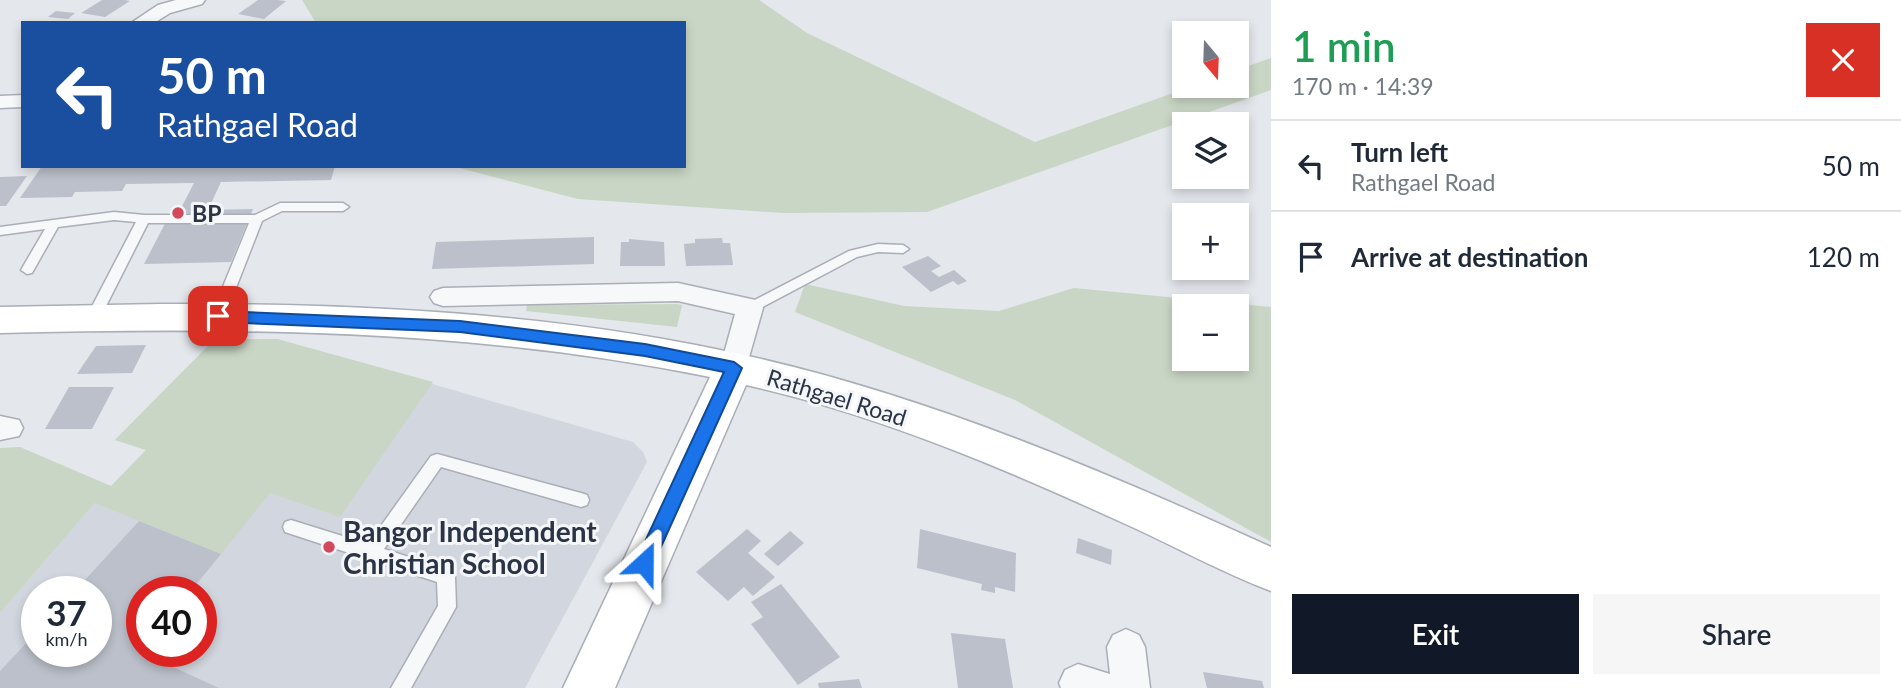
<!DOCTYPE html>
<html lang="en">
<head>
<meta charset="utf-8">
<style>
  body { margin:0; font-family:Lato,sans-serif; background:#f6f6f7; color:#1f2937; height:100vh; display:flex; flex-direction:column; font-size:26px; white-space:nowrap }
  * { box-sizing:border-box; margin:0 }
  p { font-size:23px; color:#747a83 }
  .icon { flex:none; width:38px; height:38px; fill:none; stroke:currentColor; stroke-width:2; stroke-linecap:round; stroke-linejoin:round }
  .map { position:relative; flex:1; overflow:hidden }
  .panel { display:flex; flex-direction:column; background:#fff; width:630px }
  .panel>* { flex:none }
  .hud { position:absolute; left:21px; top:21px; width:665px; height:147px; border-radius:0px; box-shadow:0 4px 10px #0003; background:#1a4fa0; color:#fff; overflow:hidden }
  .needle { width:46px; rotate:161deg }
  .tools { position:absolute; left:1172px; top:21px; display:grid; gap:14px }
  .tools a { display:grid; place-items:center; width:77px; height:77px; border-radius:0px; background:#fff; box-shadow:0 4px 10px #0003; font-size:35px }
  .speed { position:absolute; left:21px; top:576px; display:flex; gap:14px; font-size:35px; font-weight:700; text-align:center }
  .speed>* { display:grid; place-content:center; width:91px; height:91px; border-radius:50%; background:#fff; box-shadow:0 4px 10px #0003; line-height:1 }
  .speed small { font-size:18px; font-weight:400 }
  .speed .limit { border:10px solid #d22; background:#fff; color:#111 }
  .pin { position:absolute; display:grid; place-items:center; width:60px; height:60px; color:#fff; margin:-30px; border-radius:14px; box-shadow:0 4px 10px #0006 }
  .me { position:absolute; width:77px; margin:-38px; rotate:24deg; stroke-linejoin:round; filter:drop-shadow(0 0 5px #0008) }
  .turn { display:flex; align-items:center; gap:24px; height:147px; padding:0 21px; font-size:32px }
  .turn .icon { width:91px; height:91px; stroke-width:2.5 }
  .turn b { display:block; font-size:49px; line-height:60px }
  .round { display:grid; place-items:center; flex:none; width:74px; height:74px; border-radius:0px; background:#f6f6f7 }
  .overview { display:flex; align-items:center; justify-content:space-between; height:119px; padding:0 21px }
  h1 { font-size:42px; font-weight:600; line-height:52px; color:#1e9e55 }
  .cta { display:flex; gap:14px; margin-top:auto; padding:14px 21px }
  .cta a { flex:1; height:80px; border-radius:0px; background:#111827; color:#fff; font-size:28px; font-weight:600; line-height:80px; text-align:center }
  .cta a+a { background:#f6f6f7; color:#1f2937 }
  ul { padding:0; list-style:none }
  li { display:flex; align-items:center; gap:21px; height:91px; padding:0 21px; border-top:2px solid #e0e1e3 }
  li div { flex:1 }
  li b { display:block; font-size:26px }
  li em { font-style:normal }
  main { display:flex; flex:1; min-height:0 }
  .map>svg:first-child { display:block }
  .built { fill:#d2d6de; fill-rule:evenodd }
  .green { fill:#c9d6c5; fill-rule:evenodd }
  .building { fill:#bbc0ca }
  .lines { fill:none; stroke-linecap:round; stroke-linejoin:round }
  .lane-casing { stroke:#a9aeb7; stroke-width:3 }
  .street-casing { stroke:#a9aeb7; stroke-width:3 }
  .secondary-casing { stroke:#a9aeb7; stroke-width:3 }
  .lane { fill:#f7f8fa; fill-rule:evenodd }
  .street { fill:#f7f8fa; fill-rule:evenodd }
  .secondary { fill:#fff; fill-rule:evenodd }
  .route { fill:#1a73e8; stroke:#114b97; stroke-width:2 }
  .poi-dot { fill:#d1495b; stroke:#f4f6f9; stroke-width:2.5 }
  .labels { text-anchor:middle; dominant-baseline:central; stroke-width:6; stroke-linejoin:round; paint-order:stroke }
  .poi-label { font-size:23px; font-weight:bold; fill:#2b3445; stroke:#f4f6f9; text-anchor:start }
  .street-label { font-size:23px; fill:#2b3445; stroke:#f4f6f9 }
  .near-poi-label { font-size:28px; font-weight:bold; fill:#2b3445; stroke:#f4f6f9; text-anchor:start }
</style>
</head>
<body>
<main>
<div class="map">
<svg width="1271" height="688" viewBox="0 0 1271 688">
  <rect width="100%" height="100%" fill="#e4e7ec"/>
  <!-- built -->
  <path class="built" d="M277 339 633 442 643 452 647 462 525 688H0V613L95 503 146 450 115 440 214 340ZM37 592H96V651H37ZM142 592H201V651H142Z"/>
  <!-- green -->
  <g class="green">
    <polygon points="302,0 759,0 807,33 1035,142 1193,86 1237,86 1237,70 1271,58 1271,90 927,212 783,213 578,199 452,166 684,166 684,23 316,23"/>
    <path d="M805 284 904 306 999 311 1074 288 1271 307V542L1015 400 795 312ZM1185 306H1237V359H1185Z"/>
    <polygon points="677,304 682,305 677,327 526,311 527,305"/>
    <polygon points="277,339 433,382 340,517 270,493 221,554 95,503 0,613 0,448 20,447 111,486 146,450 115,440 214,340"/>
  </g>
  <!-- building -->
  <g class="building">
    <polygon points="102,0 125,0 130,1 105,17 81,13"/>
    <polygon points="258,0 277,0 286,1 264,19 238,14"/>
    <polygon points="56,11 75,13 68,19 48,17"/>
    <polygon points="42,166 335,166 331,180 221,182 208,210 253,209 231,262 144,264 171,212 179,212 194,183 126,184 122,191 75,192 72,197 20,198"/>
    <polygon points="27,176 6,206 0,206 0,177"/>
    <polygon points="594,237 594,264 432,269 436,242"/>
    <polygon points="722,238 723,243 730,243 733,265 686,266 684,244 695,243 695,239"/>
    <polygon points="629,239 664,242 665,266 620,266 621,242 629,242"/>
    <polygon points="928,256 941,266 931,271 939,277 954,270 967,281 958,285 953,281 931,292 902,267"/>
    <polygon points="146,345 132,373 77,374 96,346"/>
    <polygon points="69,387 114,387 92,429 45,429"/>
    <polygon points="139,521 221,554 190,592 142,592 140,652 219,688 0,688 0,671 37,632 37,651 96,651 96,592 74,592"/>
    <polygon points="747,529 761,541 748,553 775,577 753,596 744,587 728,601 696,572"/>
    <polygon points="920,529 1016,553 1015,592 995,587 995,593 981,590 982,584 917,568"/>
    <polygon points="790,531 804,543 778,566 764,554"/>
    <polygon points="1078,538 1112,550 1111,565 1076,553"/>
    <polygon points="781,584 840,657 798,685 751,624 763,617 751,602"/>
    <polygon points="951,633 1005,639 1013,688 958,688"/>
    <polygon points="1203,672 1262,681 1264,688 1207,688"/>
    <polygon points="859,679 862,688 819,688 818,683"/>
  </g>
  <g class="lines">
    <!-- lane casing -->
    <g class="lane-casing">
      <g id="lane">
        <polygon points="280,203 343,203 349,207 343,211 282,211 262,221 225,316 218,321 211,316 249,223 148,223 100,318 93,323 86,318 136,222 114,220 58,227 32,273 27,274 21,270 45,229 0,235 0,227 114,212 144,215 255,215"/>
        <polygon points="878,244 903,245 909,249 903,253 878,252 857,257 755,311 745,311 743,308 745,305 849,251"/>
        <polygon points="437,454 581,493 587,495 589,500 587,505 581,507 441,467 384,549 452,571 455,577 456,607 411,688 391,688 438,606 437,582 291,534 285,532 283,527 285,522 291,520 368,544 431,456"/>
      </g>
    </g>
    <!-- street casing -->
    <g class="street-casing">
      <g id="street">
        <polygon points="176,0 205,0 202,4 170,13 154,23 131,23 158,5"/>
        <polygon points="23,95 23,107 0,108 0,96"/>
        <polygon points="678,283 760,301 763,308 744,375 734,379 724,375 720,368 735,314 678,301 443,306 434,303 430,297 434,291 443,288"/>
        <polygon points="0,416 19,420 23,428 19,436 0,440"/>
        <polygon points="1126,629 1139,635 1145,647 1150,688 1061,688 1059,683 1065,670 1078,664 1110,674 1107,647 1113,635"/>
      </g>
    </g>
    <!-- secondary casing -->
    <g class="secondary-casing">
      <path id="secondary" d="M161 304C359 303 564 313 757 358 935 399 1106 472 1271 547V591C1220 572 1171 544 1121 522 1001 467 876 414 746 385L615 688H563L710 377C474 329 240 327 0 333V307Z"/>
    </g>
    <!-- lane -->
    <use href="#lane" class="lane"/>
    <!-- street -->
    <use href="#street" class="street"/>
    <!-- secondary -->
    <use href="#secondary" class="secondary"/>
  </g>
  <!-- route -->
  <polygon class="route" points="218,311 460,321 645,344 734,362 742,368 651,569 644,572 637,569 635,563 724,372 645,356 460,332 218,322 210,316"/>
  <!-- markers -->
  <g class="poi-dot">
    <circle cx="178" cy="213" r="7"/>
    <circle cx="329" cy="547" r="7"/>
  </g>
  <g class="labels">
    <!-- poi labels -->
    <g class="poi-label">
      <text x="192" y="213">BP</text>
    </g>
    <!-- street labels -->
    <g class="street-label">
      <text transform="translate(837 397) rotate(17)">Rathgael Road</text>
    </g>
    <!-- near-poi labels -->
    <g class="near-poi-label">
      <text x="343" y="531">Bangor Independent<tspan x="343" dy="32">Christian School</tspan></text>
    </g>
  </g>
</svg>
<div class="tools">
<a><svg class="needle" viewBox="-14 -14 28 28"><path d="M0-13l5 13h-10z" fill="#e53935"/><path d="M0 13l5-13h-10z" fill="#747a83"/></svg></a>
<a><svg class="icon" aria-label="layers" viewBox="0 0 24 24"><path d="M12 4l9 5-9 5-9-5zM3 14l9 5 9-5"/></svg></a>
<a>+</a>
<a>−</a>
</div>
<div class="speed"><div>37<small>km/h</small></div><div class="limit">40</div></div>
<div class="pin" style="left:218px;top:316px;background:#d93025"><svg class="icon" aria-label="arrive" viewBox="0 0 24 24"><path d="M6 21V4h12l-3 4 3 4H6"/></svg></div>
<svg class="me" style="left:644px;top:563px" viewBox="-20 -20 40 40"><path d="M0-17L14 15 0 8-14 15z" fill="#1a73e8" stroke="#fff" stroke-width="4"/></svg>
<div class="hud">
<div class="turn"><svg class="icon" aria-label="left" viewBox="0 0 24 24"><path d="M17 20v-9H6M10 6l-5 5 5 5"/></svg><div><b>50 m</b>Rathgael Road</div></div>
</div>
</div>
<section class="panel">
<div class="overview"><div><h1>1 min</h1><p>170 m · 14:39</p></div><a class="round" style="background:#d93025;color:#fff"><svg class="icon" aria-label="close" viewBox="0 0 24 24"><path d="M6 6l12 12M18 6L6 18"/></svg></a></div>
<ul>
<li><svg class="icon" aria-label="left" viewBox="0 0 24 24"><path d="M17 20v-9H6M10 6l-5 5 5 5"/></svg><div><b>Turn left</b><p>Rathgael Road</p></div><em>50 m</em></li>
<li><svg class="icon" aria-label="arrive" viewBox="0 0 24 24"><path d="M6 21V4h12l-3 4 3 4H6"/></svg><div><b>Arrive at destination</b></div><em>120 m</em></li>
</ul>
<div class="cta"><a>Exit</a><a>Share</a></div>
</section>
</main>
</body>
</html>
